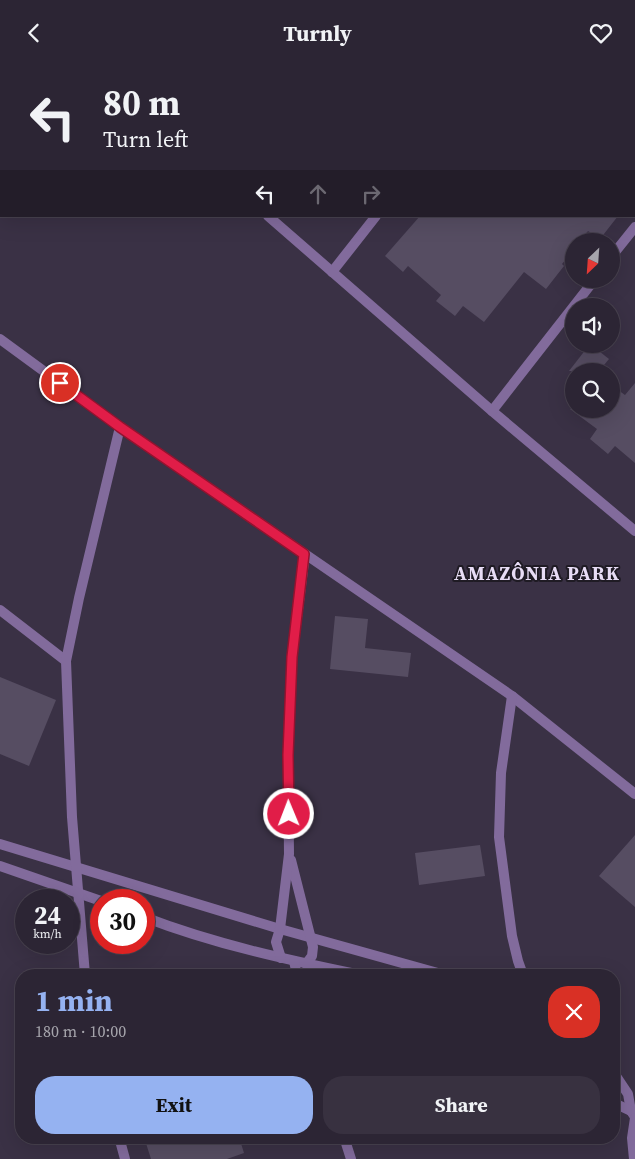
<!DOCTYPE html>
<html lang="en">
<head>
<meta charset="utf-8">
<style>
  body { margin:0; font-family:"Source Serif 4",serif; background:#383140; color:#f1f3f6; height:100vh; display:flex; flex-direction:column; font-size:19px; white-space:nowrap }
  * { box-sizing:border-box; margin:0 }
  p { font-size:16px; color:#a6a5ac }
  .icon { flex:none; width:28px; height:28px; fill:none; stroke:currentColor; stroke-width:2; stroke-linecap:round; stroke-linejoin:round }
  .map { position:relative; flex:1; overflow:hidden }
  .side { position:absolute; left:15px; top:904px; width:605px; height:175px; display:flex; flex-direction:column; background:#2c2534; border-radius:20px; box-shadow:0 5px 20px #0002,0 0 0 1px #48424f }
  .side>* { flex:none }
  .hud { position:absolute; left:0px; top:0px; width:635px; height:152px; box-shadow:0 5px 20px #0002,0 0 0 1px #48424f; background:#2c2534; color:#f1f3f6; overflow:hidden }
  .needle { width:32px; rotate:205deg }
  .buttons { position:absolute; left:565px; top:168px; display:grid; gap:10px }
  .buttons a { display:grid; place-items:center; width:55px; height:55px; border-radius:50%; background:#2c2534; box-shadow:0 5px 20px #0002,0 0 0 1px #48424f; font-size:25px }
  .speed { position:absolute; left:15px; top:824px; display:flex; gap:10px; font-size:25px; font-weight:700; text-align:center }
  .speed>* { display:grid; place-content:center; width:65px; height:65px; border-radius:50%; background:#2c2534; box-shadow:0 5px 20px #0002,0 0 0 1px #48424f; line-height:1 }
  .speed small { font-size:12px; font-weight:400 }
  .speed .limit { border:8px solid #d22; background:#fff; color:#111 }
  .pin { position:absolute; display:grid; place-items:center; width:42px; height:42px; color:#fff; margin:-21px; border:2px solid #fff; border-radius:50%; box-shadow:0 1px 5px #0007 }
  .me { position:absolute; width:55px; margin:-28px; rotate:359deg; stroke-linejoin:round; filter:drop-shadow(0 0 4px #0008) }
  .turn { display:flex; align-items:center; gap:18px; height:105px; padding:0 20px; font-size:22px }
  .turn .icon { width:65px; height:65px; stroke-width:2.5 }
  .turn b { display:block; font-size:35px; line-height:42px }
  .lanes { display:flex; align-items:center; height:48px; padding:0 20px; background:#0003; justify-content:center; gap:25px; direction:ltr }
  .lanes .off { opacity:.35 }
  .round { display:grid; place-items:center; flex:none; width:52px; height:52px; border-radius:20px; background:#383140 }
  .summary { display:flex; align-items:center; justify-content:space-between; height:85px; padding:0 20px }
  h1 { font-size:30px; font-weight:700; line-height:38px; color:#95b2f1 }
  .action { display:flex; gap:10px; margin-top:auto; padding:10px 20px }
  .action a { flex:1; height:58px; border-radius:20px; background:#95b2f1; color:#111; font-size:20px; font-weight:700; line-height:58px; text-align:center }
  .action a+a { background:#383140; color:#f1f3f6 }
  header { display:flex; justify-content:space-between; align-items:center; height:65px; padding:0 20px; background:#2c2534; font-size:22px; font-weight:700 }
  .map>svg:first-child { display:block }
  .building { fill:#564d62 }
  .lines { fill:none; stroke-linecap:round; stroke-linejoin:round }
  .street { stroke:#826b9c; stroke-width:10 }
  .route-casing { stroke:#92132f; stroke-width:12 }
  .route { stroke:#e11d48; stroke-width:9 }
  .labels { text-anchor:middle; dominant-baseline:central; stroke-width:4; stroke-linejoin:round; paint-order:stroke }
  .district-label { font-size:19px; font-weight:bold; letter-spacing:1px; fill:#e8ddf6; stroke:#1f1b24 }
</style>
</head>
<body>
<header><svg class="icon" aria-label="back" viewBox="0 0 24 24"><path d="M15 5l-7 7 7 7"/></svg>Turnly<svg class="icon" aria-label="heart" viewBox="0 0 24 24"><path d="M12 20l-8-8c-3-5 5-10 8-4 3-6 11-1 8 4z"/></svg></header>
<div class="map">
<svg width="635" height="1094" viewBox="0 0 635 1094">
  <rect width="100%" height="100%" fill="#3a3145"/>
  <!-- building -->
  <g class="building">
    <polygon points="420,151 618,151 600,174 588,166 580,176 574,176 574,184 562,199 564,201 546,224 524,207 484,257 463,241 455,251 436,236 441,230 408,201 403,207 385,191"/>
    <polygon points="590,279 609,294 599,306 569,306"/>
    <polygon points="635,318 635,398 615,381 608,389 590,374 597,364 570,344 611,344 611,320 625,330"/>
    <polygon points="335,551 368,554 365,583 411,588 408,612 330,604"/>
    <polygon points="0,612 56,635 29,701 0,689"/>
    <polygon points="635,770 635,842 599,811"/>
    <polygon points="480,780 485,811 419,820 415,788"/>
    <polygon points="144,1072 239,1072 244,1088 227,1094 151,1094"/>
  </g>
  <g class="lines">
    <!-- street -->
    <g class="street">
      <polyline points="95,0 97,1"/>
      <polyline points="553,0 554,1"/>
      <polyline points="228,1 229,0"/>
      <polyline points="496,1 497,0"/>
      <polyline points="634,59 635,60"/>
      <polyline points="268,151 492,346 635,466"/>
      <polyline points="611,192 635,162"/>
      <polyline points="332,207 376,151"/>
      <polyline points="0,274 120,362 512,631 635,729"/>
      <polyline points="492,346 595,214"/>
      <polyline points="0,545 66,596"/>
      <polyline points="512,631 501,708 499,772 512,871 518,896 523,910"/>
      <polyline points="0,779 280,864 445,910"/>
      <polyline points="291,795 313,882 312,891 306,899"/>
      <polyline points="0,801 101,836"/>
      <path d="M144 852C214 879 288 895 361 910"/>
      <polyline points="281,893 276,877 280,864 289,789 288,690 292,592 305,489"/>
      <polyline points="294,896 297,910"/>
      <polyline points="85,910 72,752 66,596 79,533 120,362"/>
      <polyline points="614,1008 628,1029 631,1046 635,1052"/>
      <polyline points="614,1038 631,1046"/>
      <polyline points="119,1072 125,1094"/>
      <polyline points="344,1072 351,1094"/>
      <polyline points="634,1094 632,1073 635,1053"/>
    </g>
  </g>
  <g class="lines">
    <!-- route casing -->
    <g class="route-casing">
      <polyline id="route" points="60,318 120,362 304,489 292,592 288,690 289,749"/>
    </g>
    <!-- route -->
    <use href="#route" class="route"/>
  </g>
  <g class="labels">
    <!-- district labels -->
    <g class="district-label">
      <text x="537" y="508">AMAZÔNIA PARK</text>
    </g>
  </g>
</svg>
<div class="buttons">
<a><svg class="needle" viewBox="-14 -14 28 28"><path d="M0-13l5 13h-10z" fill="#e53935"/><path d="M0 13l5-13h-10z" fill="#a6a5ac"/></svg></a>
<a><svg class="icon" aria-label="sound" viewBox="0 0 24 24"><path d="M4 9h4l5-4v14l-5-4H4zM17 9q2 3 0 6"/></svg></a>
<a><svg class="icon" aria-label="search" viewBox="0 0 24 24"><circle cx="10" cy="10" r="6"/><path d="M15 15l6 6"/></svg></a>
</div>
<div class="speed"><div>24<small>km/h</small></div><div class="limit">30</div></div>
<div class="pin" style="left:60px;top:318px;background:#d93025"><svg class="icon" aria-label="arrive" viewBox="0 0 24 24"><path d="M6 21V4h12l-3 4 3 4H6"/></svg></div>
<svg class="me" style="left:289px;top:749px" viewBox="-20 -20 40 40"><circle r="17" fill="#e11d48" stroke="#fff" stroke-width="3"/><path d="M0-11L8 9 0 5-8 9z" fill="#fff"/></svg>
<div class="hud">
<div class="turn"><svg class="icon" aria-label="left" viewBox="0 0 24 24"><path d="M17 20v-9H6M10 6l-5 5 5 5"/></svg><div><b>80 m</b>Turn left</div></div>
<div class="lanes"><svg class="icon" aria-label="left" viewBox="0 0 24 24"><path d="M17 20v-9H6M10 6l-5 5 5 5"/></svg><svg class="icon off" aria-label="ahead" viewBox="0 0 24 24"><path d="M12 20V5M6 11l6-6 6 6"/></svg><svg class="icon off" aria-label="right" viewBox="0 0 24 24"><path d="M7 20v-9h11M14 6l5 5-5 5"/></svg></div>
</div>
<section class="side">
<div class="summary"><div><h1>1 min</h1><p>180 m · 10:00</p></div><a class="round" style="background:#d93025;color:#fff"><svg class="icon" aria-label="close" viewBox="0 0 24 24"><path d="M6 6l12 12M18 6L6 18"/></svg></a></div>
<div class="action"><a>Exit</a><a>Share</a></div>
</section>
</div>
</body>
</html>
